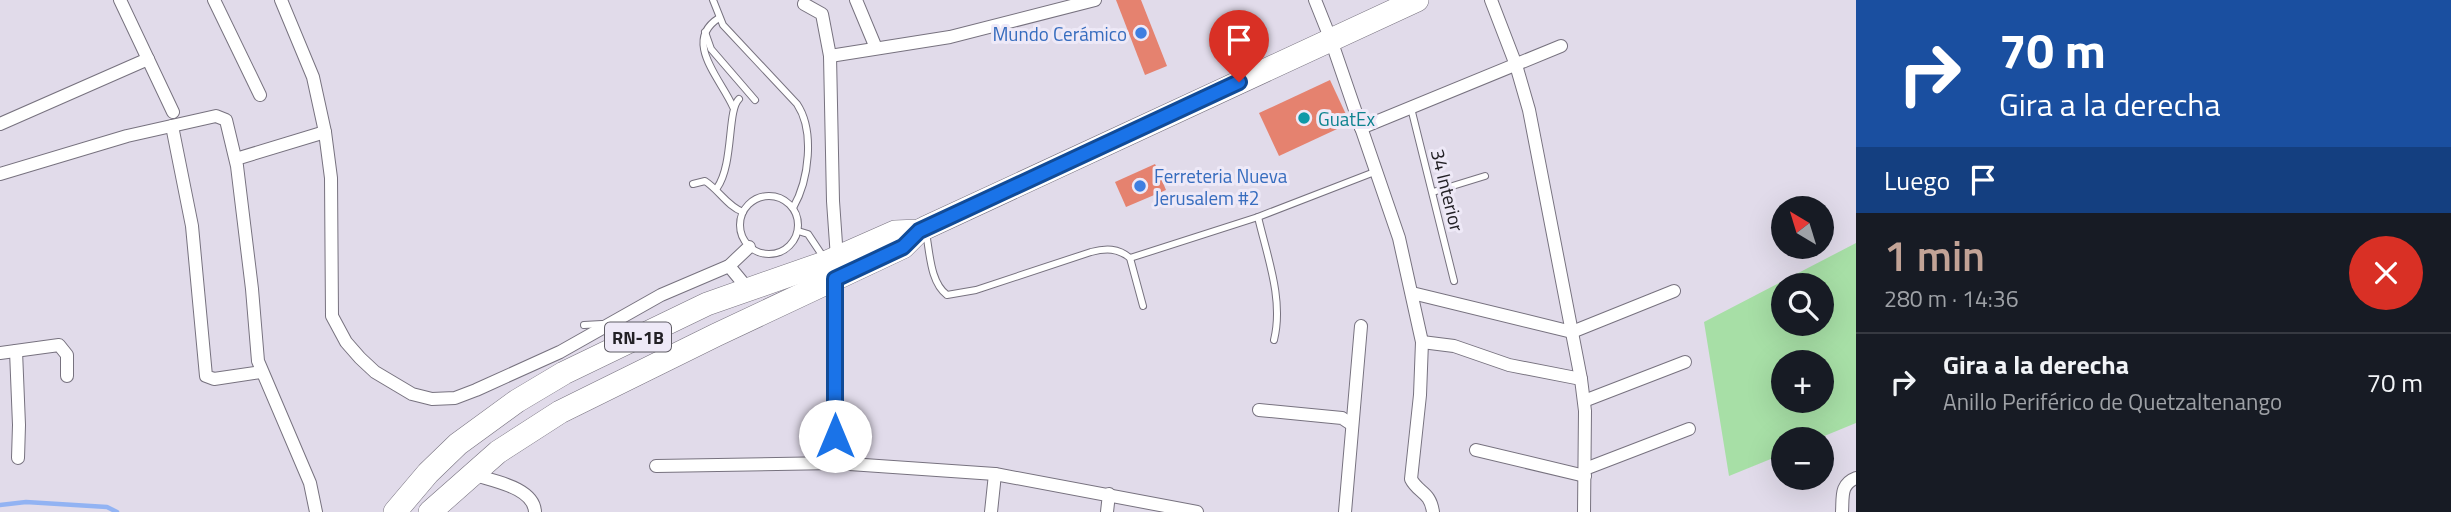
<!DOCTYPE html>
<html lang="es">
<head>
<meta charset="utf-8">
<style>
  body { margin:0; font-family:"Titillium Web",sans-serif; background:#20242c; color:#f1f3f6; height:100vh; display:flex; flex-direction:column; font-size:26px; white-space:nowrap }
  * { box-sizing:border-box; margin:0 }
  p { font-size:23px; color:#9ea1a6 }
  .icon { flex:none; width:38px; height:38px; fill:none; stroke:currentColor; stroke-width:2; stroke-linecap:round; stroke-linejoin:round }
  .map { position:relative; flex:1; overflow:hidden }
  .side { display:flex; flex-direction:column; background:#171b24; width:595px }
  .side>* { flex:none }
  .banner { background:#1a4fa0; color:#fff; overflow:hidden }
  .needle { width:46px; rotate:322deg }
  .buttons { position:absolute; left:1771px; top:196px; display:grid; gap:14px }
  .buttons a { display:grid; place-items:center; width:63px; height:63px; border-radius:50%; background:#171b24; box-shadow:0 7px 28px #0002; font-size:35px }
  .pin { position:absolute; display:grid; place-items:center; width:60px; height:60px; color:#fff; margin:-72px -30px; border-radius:50% 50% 50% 0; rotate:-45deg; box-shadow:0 0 7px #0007 }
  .pin .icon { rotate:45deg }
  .me { position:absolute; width:77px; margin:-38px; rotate:0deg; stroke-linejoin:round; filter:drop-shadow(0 0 5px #0008) }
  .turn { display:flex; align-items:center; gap:24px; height:147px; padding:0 28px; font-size:32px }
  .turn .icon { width:91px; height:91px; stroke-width:2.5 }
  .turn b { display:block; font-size:49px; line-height:60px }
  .then { display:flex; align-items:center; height:66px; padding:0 28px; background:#0003; gap:14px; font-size:26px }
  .round { display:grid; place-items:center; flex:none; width:74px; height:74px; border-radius:37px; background:#20242c }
  .summary { display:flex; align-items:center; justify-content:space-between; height:119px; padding:0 28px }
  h1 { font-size:42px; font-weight:600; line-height:52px; color:#c2a396 }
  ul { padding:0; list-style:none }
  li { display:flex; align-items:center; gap:21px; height:98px; padding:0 28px; border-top:2px solid #363941 }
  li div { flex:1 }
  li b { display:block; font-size:26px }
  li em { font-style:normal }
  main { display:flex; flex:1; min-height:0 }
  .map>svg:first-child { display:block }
  .green { fill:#a7dfa6; fill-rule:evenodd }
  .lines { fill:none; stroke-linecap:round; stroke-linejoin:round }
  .stream { stroke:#92b3f3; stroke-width:4.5 }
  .building { fill:#e5826f }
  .lane-casing { stroke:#77727f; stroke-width:8 }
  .street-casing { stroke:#77727f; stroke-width:14 }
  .highway-casing { stroke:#77727f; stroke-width:24 }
  .lane { stroke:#fff; stroke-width:6 }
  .street { stroke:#fff; stroke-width:12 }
  .highway { stroke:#fff; stroke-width:23 }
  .route-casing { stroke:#114b97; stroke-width:18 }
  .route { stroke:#1a73e8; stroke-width:12 }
  .shop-dot { fill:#3f7fe0; stroke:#eee9f7; stroke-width:2.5 }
  .culture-dot { fill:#0f9aa8; stroke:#eee9f7; stroke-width:2.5 }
  .labels { text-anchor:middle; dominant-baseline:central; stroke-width:6; stroke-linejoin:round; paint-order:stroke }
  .shield { fill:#eee9f7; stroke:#5f5c64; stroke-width:2 }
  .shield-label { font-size:18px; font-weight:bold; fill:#222025 }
  .shop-label { font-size:19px; fill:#366cbe; stroke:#eee9f7; text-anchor:end }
  .culture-label { font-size:19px; fill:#0d838f; stroke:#eee9f7; text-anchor:start }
  .street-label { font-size:19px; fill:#222025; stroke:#eee9f7 }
</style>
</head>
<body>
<main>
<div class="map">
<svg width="1856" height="512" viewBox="0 0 1856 512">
  <rect width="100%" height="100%" fill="#e1dbea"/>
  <!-- green -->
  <path class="green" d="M1856 243V423L1817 439H1783V454L1729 476 1704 322ZM1783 285H1822V324H1783ZM1783 362H1822V401H1783Z"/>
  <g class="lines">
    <!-- stream -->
    <polyline class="stream" points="0,505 26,502 107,507 117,512"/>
  </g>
  <!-- building -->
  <g class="building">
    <polygon points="1116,0 1141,0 1167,66 1145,75"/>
    <polygon points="1330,80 1350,123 1279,156 1259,113"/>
    <polygon points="1155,164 1166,190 1126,207 1115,182"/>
  </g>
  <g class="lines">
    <!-- lane casing -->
    <g class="lane-casing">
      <g id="lane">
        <path d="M713 0 723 25 797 104C815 131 809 180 793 208"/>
        <path d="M719 18C682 41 721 79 733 107"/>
        <polyline points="705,32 711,49 755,100"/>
        <polyline points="1411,108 1454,281"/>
        <path d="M693 184 705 181C719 190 727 206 743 212"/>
        <path d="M717 188C734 164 727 110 739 99"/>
        <polyline points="1433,192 1485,176"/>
        <circle cx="769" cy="225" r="29"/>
        <path d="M1258 217C1267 256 1284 300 1274 340"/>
        <polyline points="798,231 808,234 824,258"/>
        <path d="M926 233C930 253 930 282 947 295L976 290 1091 252C1106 248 1118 248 1130 258L1143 306"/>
        <polyline points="1130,258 1258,217 1377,171"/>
        <polyline points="584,325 602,324"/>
      </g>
    </g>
    <!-- street casing -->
    <g class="street-casing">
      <g id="street">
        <polyline points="120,0 173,112"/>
        <polyline points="214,0 260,95"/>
        <polyline points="281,0 313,77 325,132 331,178 332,316 346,342 360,358 375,372 412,394 432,399 455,398 476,390 560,352 661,295 729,266 749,247"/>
        <polyline points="856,0 876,48"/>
        <path d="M1315 0 1331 40 1399 238 1422 342 1420 395 1411 479C1418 493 1430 491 1433 512"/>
        <polyline points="1491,0 1516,65 1529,110 1581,379 1585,411 1584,512"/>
        <polyline points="804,4 822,14 830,56 833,201 837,258"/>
        <polyline points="830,56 950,37 1095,0"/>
        <polyline points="0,124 148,59"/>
        <polyline points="172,126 192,226 206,376 214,379 261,372"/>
        <polyline points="1361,128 1561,46"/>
        <polyline points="236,159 325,132"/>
        <polyline points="0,174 127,136 216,116 226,120 237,166 252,289 258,361 310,483 316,512"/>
        <polyline points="729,266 748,289"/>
        <polyline points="1412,293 1572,332 1674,291"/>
        <polyline points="1422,342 1454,346 1509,365 1581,379"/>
        <polyline points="16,351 19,425 18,458"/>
        <polyline points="0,353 59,345 67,355 67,376"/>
        <polyline points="1584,401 1685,362"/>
        <polyline points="1259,410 1342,418 1351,424"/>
        <polyline points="1476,450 1585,476"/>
        <polyline points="835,463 835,279"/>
        <polyline points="656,466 835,463 995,474 1197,512"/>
        <polyline points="1585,469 1689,429"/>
        <path d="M472 474C492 481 534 487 535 512"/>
        <polyline points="991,512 995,474"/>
        <polyline points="1107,512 1109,494"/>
        <polyline points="1345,512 1361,326"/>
        <path d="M1842 512C1843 497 1840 484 1856 478"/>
      </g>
    </g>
    <!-- highway casing -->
    <g class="highway-casing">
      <g id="highway">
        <polyline points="395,512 428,473 458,444 517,401 564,373 707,304 827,262 895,232 919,231 925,228 1417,0"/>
        <polyline points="430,512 498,452 560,412 716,335 903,247 919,231"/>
      </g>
    </g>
    <!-- lane -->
    <use href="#lane" class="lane"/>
    <!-- street -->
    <use href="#street" class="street"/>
    <!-- highway -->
    <use href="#highway" class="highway"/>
  </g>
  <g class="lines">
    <!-- route casing -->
    <g class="route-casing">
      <polyline id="route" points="835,436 835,279 903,247 919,231 1239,82"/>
    </g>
    <!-- route -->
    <use href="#route" class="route"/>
  </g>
  <!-- markers -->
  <g class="shop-dot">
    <circle cx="1141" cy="33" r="7"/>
    <circle cx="1140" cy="186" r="7"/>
  </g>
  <circle class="culture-dot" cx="1304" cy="118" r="7"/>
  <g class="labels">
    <!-- shield labels -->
    <rect class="shield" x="605" y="322.5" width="66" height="29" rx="5"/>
    <g class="shield-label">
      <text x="638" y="337">RN-1B</text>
    </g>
    <!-- shop labels -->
    <g class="shop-label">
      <text x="1127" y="33">Mundo Cerámico</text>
      <text x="1154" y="175" text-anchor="start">Ferreteria Nueva<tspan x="1154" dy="22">Jerusalem #2</tspan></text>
    </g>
    <!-- culture labels -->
    <g class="culture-label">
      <text x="1318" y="118">GuatEx</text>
    </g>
    <!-- street labels -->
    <g class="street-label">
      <text transform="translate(1448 190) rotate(76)">34 Interior</text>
    </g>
  </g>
</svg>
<div class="buttons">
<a><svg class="needle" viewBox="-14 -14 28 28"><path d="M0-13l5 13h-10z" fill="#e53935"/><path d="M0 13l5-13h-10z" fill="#9ea1a6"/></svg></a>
<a><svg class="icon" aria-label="search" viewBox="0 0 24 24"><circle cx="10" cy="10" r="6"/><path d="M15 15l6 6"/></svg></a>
<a>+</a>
<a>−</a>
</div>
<div class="pin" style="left:1239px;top:82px;background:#d93025"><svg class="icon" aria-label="arrive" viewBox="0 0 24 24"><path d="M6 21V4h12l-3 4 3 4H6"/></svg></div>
<svg class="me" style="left:835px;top:436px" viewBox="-20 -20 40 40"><circle r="19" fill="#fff"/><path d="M0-13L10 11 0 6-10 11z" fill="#1a73e8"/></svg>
</div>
<section class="side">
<div class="banner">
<div class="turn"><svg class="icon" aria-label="right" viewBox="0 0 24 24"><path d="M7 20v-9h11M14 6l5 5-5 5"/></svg><div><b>70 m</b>Gira a la derecha</div></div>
<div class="then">Luego<svg class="icon" aria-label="arrive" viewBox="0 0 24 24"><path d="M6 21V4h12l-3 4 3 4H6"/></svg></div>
</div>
<div class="summary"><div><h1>1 min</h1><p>280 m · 14:36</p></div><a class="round" style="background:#d93025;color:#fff"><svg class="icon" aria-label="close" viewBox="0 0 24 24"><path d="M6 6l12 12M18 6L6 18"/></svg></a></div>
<ul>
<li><svg class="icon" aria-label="right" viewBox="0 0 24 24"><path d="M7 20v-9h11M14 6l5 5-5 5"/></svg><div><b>Gira a la derecha</b><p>Anillo Periférico de Quetzaltenango</p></div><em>70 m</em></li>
</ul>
</section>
</main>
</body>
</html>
